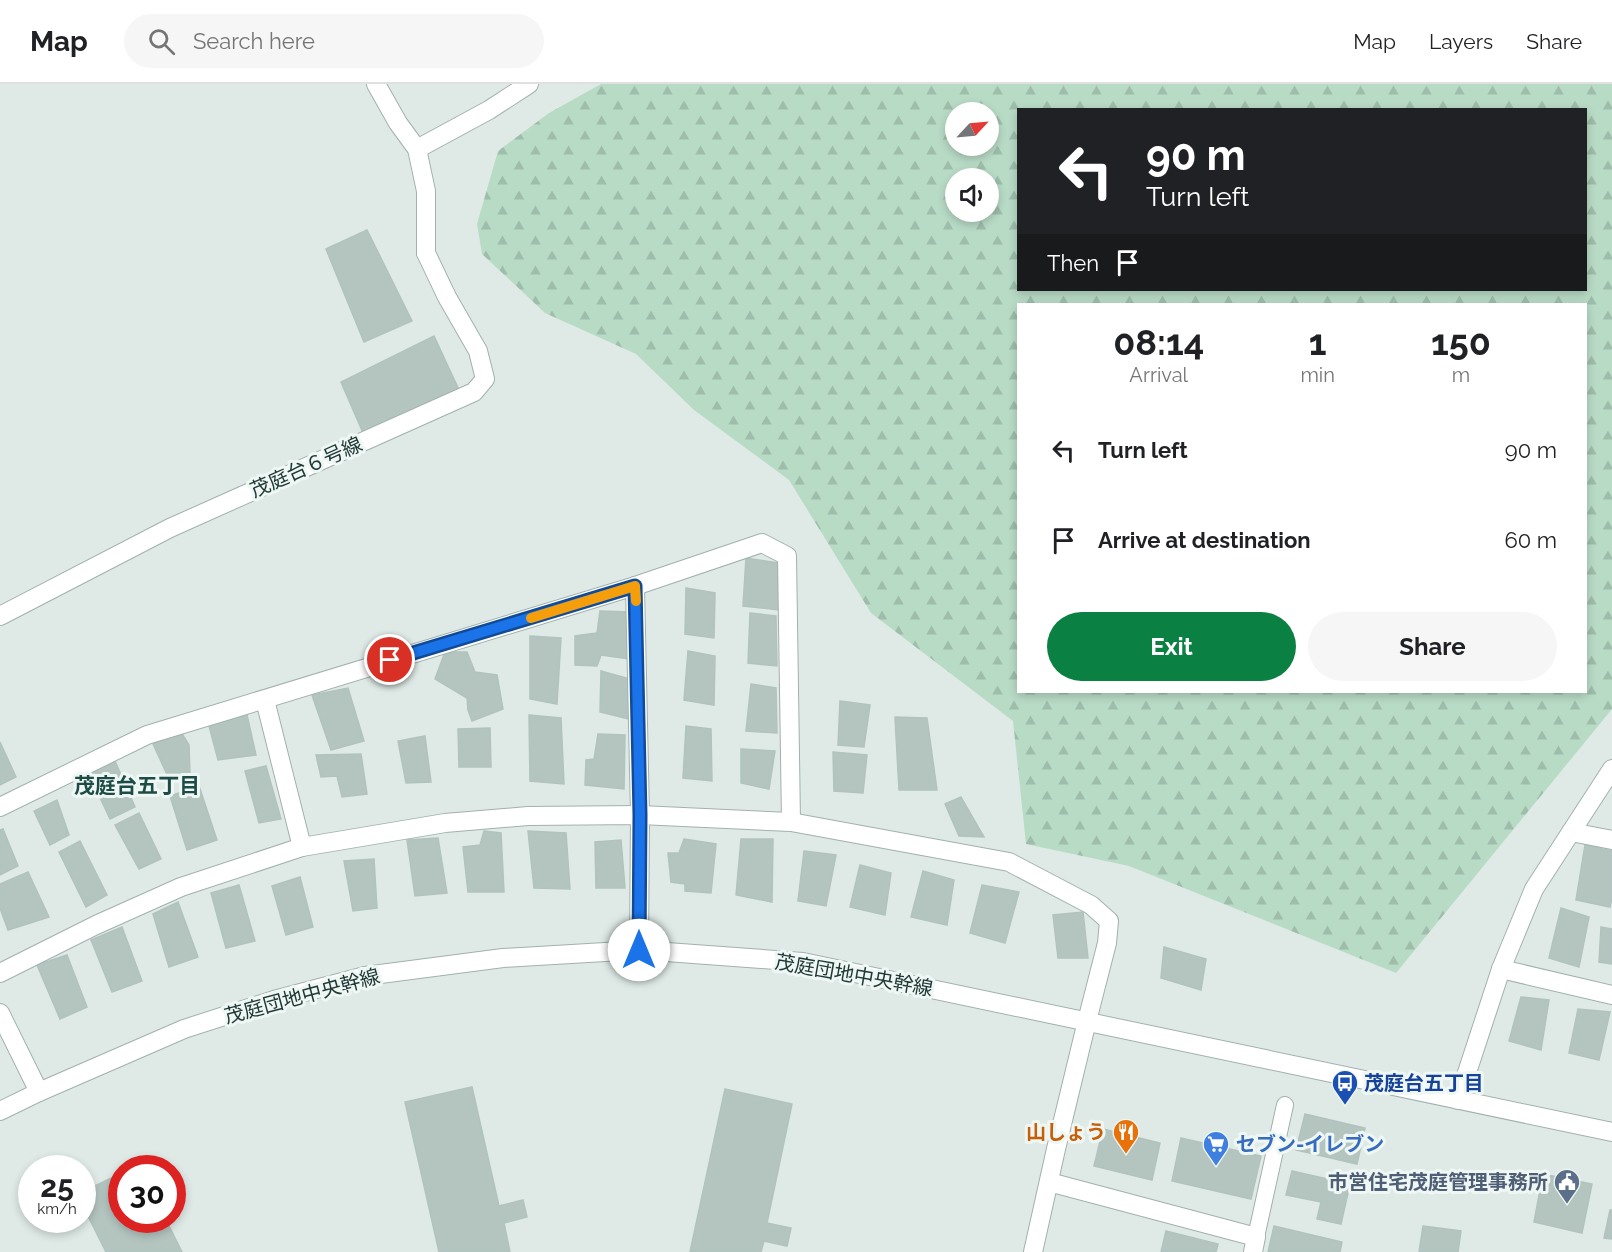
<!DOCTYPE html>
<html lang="en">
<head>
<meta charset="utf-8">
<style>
  body { margin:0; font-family:Raleway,"Noto Sans JP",sans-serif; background:#f6f6f6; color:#202124; height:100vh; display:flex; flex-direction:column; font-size:22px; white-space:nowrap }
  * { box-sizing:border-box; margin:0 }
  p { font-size:20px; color:#757577 }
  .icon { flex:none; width:33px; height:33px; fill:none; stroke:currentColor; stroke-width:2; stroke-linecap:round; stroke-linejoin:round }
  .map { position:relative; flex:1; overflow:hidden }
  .panel { position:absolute; left:1017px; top:219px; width:570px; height:390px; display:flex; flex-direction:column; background:#fff; border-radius:0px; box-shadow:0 3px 9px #0003 }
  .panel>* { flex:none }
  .guide { position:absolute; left:1017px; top:24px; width:570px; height:183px; border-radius:0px; box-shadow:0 3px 9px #0003; background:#202124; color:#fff; overflow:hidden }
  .needle { width:39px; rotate:64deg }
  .buttons { position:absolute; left:945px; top:18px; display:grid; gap:12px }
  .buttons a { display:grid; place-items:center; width:54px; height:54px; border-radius:50%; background:#fff; box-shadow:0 3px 9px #0003; font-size:30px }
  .speed { position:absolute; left:18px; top:1071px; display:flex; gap:12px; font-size:30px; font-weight:700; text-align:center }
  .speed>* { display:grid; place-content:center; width:78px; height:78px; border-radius:50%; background:#fff; box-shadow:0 3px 9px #0003; line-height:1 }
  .speed small { font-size:15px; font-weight:400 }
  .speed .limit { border:9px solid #d22; background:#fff; color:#111 }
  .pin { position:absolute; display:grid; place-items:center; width:51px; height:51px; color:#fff; margin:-26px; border:3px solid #fff; border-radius:50%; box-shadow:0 2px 6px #0007 }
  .me { position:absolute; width:66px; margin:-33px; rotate:0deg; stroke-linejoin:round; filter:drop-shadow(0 0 4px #0008) }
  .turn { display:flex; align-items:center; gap:21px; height:126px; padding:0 30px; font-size:27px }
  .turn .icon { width:78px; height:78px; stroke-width:2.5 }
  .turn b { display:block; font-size:42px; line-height:51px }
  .then { display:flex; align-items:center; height:57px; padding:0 30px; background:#0003; gap:12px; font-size:22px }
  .eta { display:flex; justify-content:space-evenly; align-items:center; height:102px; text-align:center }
  .eta b { font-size:36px; font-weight:700; line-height:42px }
  .cta { display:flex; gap:12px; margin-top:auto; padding:12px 30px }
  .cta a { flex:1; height:69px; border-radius:36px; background:#0b8043; color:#fff; font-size:24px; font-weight:700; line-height:69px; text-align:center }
  .cta a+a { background:#f6f6f6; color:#202124 }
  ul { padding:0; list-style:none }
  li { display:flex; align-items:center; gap:18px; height:90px; padding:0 30px }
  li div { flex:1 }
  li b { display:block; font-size:22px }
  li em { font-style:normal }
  header { display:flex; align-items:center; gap:36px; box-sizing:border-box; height:84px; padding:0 30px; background:#fff; border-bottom:2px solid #e0e0e0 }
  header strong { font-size:28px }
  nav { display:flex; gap:33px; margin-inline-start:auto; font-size:21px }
  .search { width:420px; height:54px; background:#f6f6f6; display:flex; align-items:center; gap:15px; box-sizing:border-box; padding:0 21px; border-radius:33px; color:#757577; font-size:22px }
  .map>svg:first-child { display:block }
  .forest { fill:url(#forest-firs); fill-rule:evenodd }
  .building { fill:#b4c5c0; stroke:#b1c3be; stroke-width:1.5 }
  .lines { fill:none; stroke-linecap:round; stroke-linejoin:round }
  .service-casing { stroke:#a2b1ae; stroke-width:18 }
  .minor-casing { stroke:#a2b1ae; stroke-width:20 }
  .tertiary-casing { stroke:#a2b1ae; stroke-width:20 }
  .service { stroke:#fff; stroke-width:16 }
  .minor { stroke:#fff; stroke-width:18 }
  .tertiary { stroke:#fff; stroke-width:18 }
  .route-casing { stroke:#114b97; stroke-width:15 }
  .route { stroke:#1a73e8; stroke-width:10 }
  .slow { stroke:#f59e0b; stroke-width:10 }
  .labels { text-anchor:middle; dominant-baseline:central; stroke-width:6; stroke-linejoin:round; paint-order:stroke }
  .street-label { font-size:20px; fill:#203936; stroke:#eff7f4 }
  .transit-label { font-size:20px; font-weight:bold; fill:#164399; stroke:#eff7f4; text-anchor:start }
  .food-label { font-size:20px; font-weight:bold; fill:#c56008; stroke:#eff7f4; text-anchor:end }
  .shop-label { font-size:20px; font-weight:bold; fill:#366cbe; stroke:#eff7f4; text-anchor:start }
  .service-label { font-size:20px; font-weight:bold; fill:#4e5e75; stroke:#eff7f4; text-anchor:end }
  .neighbourhood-label { font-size:21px; font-weight:bold; fill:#1d4b46; stroke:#eff7f4 }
</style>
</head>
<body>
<header>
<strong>Map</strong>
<div class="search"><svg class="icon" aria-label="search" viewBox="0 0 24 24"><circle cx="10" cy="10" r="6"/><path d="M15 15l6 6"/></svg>Search here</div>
<nav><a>Map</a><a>Layers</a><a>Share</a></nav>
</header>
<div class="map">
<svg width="1612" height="1168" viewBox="0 0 1612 1168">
  <defs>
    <pattern id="forest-firs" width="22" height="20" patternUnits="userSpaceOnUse" patternTransform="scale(1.5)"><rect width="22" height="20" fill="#b8dbc6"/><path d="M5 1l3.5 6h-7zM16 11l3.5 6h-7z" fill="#9ebdab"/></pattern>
  </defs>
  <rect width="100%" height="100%" fill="#dfeae6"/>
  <!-- forest -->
  <path class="forest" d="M601 0H1612V625L1396 889 1129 782 1026 760 1013 637 871 529 789 396 694 326 636 270 545 229 482 170 477 140 498 67 549 29ZM1018 26H1586V206H1018ZM956 28H988V62H956ZM956 94H988V128H956ZM1018 220H1586V608H1018Z"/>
  <!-- building -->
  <g class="building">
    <polygon points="367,146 412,237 364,258 326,165"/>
    <polygon points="434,252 459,306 364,351 341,298"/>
    <polygon points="746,474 778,479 779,526 743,522"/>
    <polygon points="686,504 715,509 714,554 685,550"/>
    <polygon points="600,527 630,528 629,575 601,571 597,582 575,581 575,552 597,549"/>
    <polygon points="750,529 776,532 777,582 748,579"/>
    <polygon points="530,552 561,554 557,620 530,615"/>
    <polygon points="688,567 715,572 714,621 684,616"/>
    <polygon points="445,568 467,568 475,588 497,591 503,625 472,637 468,626 467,614 435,595"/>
    <polygon points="601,587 630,595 629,635 600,628"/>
    <polygon points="751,600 776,604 777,649 746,647"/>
    <polygon points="348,604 364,657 331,666 312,611"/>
    <polygon points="840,617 870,621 864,663 838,661"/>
    <polygon points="247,631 256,671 218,676 208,638"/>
    <polygon points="529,631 561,634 564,700 530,697"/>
    <polygon points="895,633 927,634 937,706 899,706"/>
    <polygon points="686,642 711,645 712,697 683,694"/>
    <polygon points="490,644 491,683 459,683 458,645"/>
    <polygon points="181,648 189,661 190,689 170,697 153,660"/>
    <polygon points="598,650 625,651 624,705 585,701 586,676 594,675"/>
    <polygon points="425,652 431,698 406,699 398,657"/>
    <polygon points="0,658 16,693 0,701"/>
    <polygon points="741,665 775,667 769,705 741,699"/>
    <polygon points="833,668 867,671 863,709 834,707"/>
    <polygon points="361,670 367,710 342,713 337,692 321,693 316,671"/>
    <polygon points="115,677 135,723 110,735 88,688"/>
    <polygon points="266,682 281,735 259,739 245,687"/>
    <polygon points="199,702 217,756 187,766 170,712"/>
    <polygon points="961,713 984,753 959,752 945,720"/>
    <polygon points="57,716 69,751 50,761 34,727"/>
    <polygon points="139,729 161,775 139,785 115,741"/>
    <polygon points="3,745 18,782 0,791 0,746"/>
    <polygon points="484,747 501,749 504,808 468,808 463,763 480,761"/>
    <polygon points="528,747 566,749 570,805 534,804"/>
    <polygon points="438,754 447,809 415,812 407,756"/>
    <polygon points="684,755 716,760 711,809 685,807 685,800 671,798 668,769 679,769"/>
    <polygon points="741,755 773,755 772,818 736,811"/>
    <polygon points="621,756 625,804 596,804 595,758"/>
    <polygon points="80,757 107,811 86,823 59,768"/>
    <polygon points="1585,761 1612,767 1612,814 1610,823 1576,816"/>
    <polygon points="804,767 836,771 826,822 798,817"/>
    <polygon points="374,775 377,824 353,827 344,777"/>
    <polygon points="860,781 891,789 885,831 850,823"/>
    <polygon points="923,787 954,796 947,841 911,833"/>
    <polygon points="28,788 49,833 8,846 0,824 0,800"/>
    <polygon points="300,793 313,843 286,851 272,802"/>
    <polygon points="239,801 255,857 226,864 211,809"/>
    <polygon points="982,801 1019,808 1005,859 970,849"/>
    <polygon points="178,818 198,873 169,883 153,830"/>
    <polygon points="1561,824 1589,833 1579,883 1549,874"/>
    <polygon points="1083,828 1088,874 1058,874 1053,831"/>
    <polygon points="122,843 142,897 112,908 91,856"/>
    <polygon points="1601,843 1612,845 1612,880 1599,878"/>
    <polygon points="1164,863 1206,875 1201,906 1161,894"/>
    <polygon points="67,871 87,923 60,935 37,881"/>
    <polygon points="1521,913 1549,916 1541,966 1509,957"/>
    <polygon points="1578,925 1610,928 1599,976 1569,969"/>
    <polygon points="472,1003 499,1122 523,1116 527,1133 504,1139 510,1168 439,1168 405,1018"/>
    <polygon points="725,1005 792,1020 767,1139 791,1144 787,1162 764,1157 761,1168 690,1168"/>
    <polygon points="1305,1030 1365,1044 1357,1080 1296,1066"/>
    <polygon points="1103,1045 1160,1059 1152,1096 1094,1082"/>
    <polygon points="1181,1054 1261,1072 1251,1115 1172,1097"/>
    <polygon points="1292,1087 1350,1100 1341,1140 1317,1135 1321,1118 1286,1111"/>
    <polygon points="122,1089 122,1136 166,1136 182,1168 106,1168 82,1120 82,1108"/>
    <polygon points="1543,1090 1592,1100 1582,1149 1534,1138"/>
    <polygon points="1610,1126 1612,1126 1612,1155 1604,1154"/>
    <polygon points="1274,1142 1342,1158 1340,1168 1268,1168"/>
    <polygon points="1423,1142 1461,1147 1458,1168 1419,1168"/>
    <polygon points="1166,1147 1218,1160 1216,1168 1161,1168"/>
  </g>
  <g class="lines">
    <!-- service casing -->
    <g class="service-casing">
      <polyline id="service" points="1256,1153 1285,1021"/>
    </g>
    <!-- minor casing -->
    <g class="minor-casing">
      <g id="minor">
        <polyline points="376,0 398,39 417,65 426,107 426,169"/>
        <polyline points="417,65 489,26 529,0"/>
        <polyline points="635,502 640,731 639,866"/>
        <polyline points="265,616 302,763"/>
        <polyline points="0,723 147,651 635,502 762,459 787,472 791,738"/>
        <polyline points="1571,748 1612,756"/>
        <polyline points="1501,885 1612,911"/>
        <polyline points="0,889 96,841 181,803 302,763 445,739 528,732 640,731 791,738 1009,778 1091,821 1109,837 1107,859 1087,937"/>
        <polyline points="0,929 39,1008"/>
        <polyline points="1458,1016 1501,885 1534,805 1612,685"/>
        <polyline points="1049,1098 1256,1153 1253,1168"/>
      </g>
    </g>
    <!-- tertiary casing -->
    <g class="tertiary-casing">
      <g id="tertiary">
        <polyline points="0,532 170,444 474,308 485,295 478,267 447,213 426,169"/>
        <polyline points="0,1027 39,1008 184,945 274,916 365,892 503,874 639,866 803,878 1612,1048"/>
        <polyline points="1033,1168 1056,1065 1087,937"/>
      </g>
    </g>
    <!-- service -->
    <use href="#service" class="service"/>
    <!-- minor -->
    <use href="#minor" class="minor"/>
    <!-- tertiary -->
    <use href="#tertiary" class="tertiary"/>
  </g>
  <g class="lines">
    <!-- route casing -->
    <g class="route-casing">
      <polyline id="route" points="390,576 635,502 640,731 639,866"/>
    </g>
    <!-- route -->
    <use href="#route" class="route"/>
    <!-- slow -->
    <polyline class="slow" points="531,534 635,502 636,517"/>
  </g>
  <!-- icons -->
  <defs>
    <g id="bus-pin" transform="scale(1.35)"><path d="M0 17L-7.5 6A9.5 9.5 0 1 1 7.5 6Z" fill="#1a4fb4" stroke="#eff7f4"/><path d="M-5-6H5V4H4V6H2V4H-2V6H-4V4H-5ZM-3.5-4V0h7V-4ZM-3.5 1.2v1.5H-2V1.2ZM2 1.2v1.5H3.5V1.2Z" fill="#fff"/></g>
    <g id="restaurant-pin" transform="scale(1.35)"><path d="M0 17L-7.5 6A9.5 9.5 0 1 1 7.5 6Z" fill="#e8710a" stroke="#eff7f4"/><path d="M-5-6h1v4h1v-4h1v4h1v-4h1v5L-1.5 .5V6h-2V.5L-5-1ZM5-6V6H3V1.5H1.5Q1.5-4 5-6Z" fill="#fff"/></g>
    <g id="supermarket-pin" transform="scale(1.35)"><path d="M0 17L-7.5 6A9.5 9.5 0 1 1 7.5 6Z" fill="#3f7fe0" stroke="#eff7f4"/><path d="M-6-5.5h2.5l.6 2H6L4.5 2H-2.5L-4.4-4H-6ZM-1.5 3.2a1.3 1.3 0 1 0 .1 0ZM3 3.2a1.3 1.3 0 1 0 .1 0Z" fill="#fff"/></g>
    <g id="civic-pin" transform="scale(1.35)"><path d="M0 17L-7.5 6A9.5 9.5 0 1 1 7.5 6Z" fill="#5c6f8a" stroke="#eff7f4"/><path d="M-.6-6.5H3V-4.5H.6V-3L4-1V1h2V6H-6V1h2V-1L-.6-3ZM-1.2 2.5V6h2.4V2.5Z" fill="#fff"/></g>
  </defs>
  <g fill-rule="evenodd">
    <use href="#bus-pin" x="1345" y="999"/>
    <use href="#restaurant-pin" x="1126" y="1048"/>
    <use href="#supermarket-pin" x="1216" y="1060"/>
    <use href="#civic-pin" x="1567" y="1098"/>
  </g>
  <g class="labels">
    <!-- street labels -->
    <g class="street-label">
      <text transform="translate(306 383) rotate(-24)">茂庭台６号線</text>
      <text transform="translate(854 891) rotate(10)">茂庭団地中央幹線</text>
      <text transform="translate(302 912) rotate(-15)">茂庭団地中央幹線</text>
    </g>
    <!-- transit labels -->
    <g class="transit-label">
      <text x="1364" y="999">茂庭台五丁目</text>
    </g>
    <!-- food labels -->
    <g class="food-label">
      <text x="1106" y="1048">山しょう</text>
    </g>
    <!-- shop labels -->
    <g class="shop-label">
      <text x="1236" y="1060">セブン-イレブン</text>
    </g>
    <!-- service labels -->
    <g class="service-label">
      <text x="1548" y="1098">市営住宅茂庭管理事務所</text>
    </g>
    <!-- neighbourhood labels -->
    <g class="neighbourhood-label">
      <text x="137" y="701">茂庭台五丁目</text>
    </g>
  </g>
</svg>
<div class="buttons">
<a><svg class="needle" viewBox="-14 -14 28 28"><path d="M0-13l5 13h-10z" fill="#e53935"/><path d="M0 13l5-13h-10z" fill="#757577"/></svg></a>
<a><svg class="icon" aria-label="sound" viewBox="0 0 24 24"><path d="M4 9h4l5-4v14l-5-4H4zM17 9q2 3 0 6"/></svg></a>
</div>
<div class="speed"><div>25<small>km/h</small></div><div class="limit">30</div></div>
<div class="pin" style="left:390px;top:576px;background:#d93025"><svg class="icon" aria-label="arrive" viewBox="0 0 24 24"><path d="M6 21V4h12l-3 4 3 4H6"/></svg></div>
<svg class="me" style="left:639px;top:866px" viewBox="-20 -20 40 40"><circle r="19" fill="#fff"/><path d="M0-13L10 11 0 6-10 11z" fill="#1a73e8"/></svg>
<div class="guide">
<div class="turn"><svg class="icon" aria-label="left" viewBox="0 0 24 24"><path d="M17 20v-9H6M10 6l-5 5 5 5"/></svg><div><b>90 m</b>Turn left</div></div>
<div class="then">Then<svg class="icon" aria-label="arrive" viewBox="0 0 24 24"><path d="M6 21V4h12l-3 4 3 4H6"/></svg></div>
</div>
<section class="panel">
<div class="eta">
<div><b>08:14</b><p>Arrival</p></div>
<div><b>1</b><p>min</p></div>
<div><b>150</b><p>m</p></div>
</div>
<ul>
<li><svg class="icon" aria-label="left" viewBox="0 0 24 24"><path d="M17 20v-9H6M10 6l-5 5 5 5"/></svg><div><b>Turn left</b></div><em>90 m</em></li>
<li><svg class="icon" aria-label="arrive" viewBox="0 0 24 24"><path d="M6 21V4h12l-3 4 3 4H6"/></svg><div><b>Arrive at destination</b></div><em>60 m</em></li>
</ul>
<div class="cta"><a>Exit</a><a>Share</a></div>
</section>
</div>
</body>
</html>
